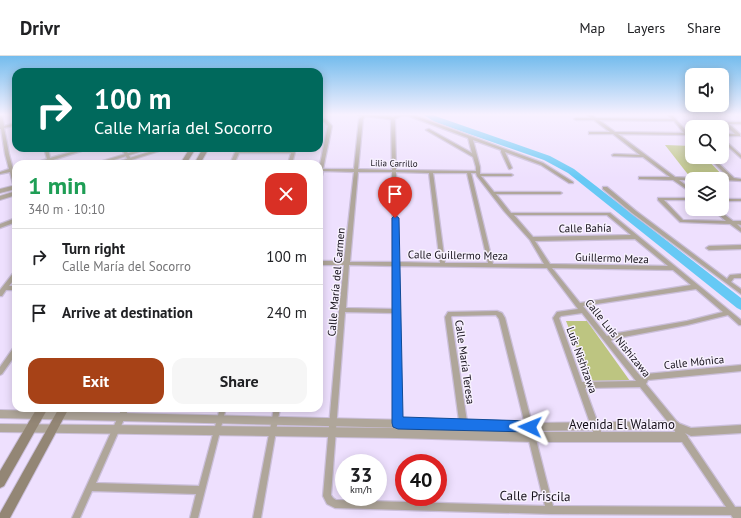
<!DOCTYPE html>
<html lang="en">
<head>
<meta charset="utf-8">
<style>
  body { margin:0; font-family:"PT Sans",sans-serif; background:#f6f6f6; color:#202124; height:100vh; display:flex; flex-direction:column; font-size:15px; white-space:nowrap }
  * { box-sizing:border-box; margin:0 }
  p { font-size:13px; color:#757577 }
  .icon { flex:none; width:22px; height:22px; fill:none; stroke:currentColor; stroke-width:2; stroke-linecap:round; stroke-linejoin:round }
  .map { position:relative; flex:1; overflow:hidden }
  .sheet { position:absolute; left:12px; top:104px; width:311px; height:252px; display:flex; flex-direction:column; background:#fff; border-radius:12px; box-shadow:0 2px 10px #0003 }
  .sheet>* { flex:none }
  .top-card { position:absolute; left:12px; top:12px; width:311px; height:84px; border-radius:12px; box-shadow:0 2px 10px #0003; background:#00695c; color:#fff; overflow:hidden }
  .controls { position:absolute; left:685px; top:12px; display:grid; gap:8px }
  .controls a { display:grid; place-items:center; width:44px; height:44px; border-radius:8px; background:#fff; box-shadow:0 2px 10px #0003; font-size:20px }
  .speed { position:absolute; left:335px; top:398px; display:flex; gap:8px; font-size:20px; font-weight:700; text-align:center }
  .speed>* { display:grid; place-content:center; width:52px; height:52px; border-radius:50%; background:#fff; box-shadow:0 2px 10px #0003; line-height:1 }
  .speed small { font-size:10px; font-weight:400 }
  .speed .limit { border:6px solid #d22; background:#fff; color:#111 }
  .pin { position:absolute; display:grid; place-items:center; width:34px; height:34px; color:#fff; margin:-41px -17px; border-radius:50% 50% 50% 0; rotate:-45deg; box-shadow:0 0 4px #0007 }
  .pin .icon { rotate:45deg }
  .me { position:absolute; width:44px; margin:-22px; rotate:272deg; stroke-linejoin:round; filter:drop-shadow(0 0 3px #0008) }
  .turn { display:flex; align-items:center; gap:14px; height:84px; padding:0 16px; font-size:18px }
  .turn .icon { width:52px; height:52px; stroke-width:2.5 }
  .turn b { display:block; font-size:28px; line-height:34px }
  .round { display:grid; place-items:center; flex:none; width:42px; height:42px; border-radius:12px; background:#f6f6f6 }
  .overview { display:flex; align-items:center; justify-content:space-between; height:68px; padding:0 16px }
  h1 { font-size:24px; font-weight:600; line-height:30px; color:#1e9e55 }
  .action { display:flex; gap:8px; margin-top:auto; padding:8px 16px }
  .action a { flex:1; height:46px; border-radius:12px; background:#a74217; color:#fff; font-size:16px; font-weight:600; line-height:46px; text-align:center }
  .action a+a { background:#f6f6f6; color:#202124 }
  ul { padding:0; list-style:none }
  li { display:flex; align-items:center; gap:12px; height:56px; padding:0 16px; border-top:1px solid #e0e0e0 }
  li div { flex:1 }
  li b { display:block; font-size:15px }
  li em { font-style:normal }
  header { display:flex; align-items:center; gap:24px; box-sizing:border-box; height:56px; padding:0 20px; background:#fff; border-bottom:1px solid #e0e0e0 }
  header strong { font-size:19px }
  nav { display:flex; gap:22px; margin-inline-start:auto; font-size:14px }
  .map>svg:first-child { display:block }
  .green { fill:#bdc581 }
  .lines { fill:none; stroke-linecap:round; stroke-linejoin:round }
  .river { fill:#66c9f5; fill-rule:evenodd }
  .minor-casing { stroke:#cbbfda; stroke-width:2.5 }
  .tertiary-casing { stroke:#cbbfda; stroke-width:2 }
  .secondary-casing { stroke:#cbbfda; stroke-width:2 }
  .minor { fill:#afa69a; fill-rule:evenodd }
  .tertiary { fill:#afa69a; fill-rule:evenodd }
  .secondary { fill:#938675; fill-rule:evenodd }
  .route { fill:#1a73e8; stroke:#114b97 }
  .labels { text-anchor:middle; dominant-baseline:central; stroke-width:3; stroke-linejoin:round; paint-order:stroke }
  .far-street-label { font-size:9px; fill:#15101a; stroke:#f7f1fe }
  .street-label { font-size:11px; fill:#15101a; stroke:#f7f1fe }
  .near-street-label { font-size:13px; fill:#15101a; stroke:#f7f1fe }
</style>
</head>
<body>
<header>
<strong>Drivr</strong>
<nav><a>Map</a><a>Layers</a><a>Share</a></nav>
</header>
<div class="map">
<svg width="741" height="462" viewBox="0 0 741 462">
  <rect width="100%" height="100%" fill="#eee0fe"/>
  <!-- green -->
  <g class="green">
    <polygon points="665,89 692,90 692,101 705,101 724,121 690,121"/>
    <polygon points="566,265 587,265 630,325 590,325"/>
  </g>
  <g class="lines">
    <!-- river -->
    <polygon class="river" points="422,58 431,58 441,62 550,100 574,113 741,242 741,254 737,252 568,117 544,104 435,66"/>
    <!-- minor casing -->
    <g class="minor-casing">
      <g id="minor">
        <polygon points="0,58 2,58 4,70 16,67 16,69 4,72 9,98 13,113 16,112 16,114 14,115 16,124 16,133 14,132 10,116 0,118 0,116 9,113 5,98 1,73 0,73"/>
        <path d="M356 58H367L387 60 384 58H388L392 61 400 58H411L543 107 573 126V127H569L541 109 505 96 512 112 510 113H509L501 96V94L473 84 480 111V118H511L513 119 511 120H481L494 136H560L562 137 560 138H496L511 157H610L741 264V269H739L728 259 687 269 613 283 611 285 642 322 644 319 646 318 741 309V315L648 324 646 328 678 367 691 372 741 369V377L691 380 685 377 735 451H741V462H733L731 459 550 458 335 452 327 448 323 440 339 254 344 209H319V205H344L354 116 323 115 321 124 319 125V113L328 70 325 66 319 64V62L327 64 332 70 323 113H354L359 63 362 60ZM403 59 409 60 468 82 472 97 429 73 426 74 473 101 476 111V115L396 114 395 64 394 63ZM365 60 389 63 391 64 392 114 358 113 363 63ZM358 116H392L393 206H350ZM396 116 429 117 440 207 398 206ZM433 117H467L488 207H445ZM471 117H476L477 120 504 155 530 184 544 208H493ZM514 159H607L631 179 533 181ZM635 183 668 210 550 208 535 185ZM349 209 393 210V253L346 252ZM398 210 547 212 578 253 557 256 553 262 596 384 599 385 602 384 603 381 585 332 640 331 672 371 726 451 553 450 505 262 502 257 497 255 450 256H448L445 261 460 372 461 374 464 376 467 374 468 372 451 261 452 260 496 259 499 263 545 450 336 444 333 442 331 439 345 256 393 257 394 371 395 373 398 374 401 373 402 371ZM552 212 673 214 691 229 580 247ZM696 233 723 256 687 265 612 278 607 280 583 250ZM582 257 636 325 582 326 559 262 561 260Z"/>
        <path d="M586 58H590L596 62 672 63 667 58H671L688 77H692V79H690L692 81V84L686 79 618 78 675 121 693 122 694 123H692V124H679L692 134V137L673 124 639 123V121H670L643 101 613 100 612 99 614 98 640 99 613 78H589V76H610L594 64H576L574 63 576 62H591ZM599 64 674 65 684 77 615 76Z"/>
        <polygon points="725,66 741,66 741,68 729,68 740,78 740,80 722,80 722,78 735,78 725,68"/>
        <polygon points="722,82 741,99 741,102 722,85"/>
        <polygon points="44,92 48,92 50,102 85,92 91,92 50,105 38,108 32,108 47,103"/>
        <polygon points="121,92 125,92 131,103 130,104 128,104"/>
        <polygon points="237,92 241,92 240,95 291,95 292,92 296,92 292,108 288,108 291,97 239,97 234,108 230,108"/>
        <polygon points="708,101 712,101 734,122 741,123 741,125 722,124 722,123 720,123 722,122 729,122"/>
        <polygon points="603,131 607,131 636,155 727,223 730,219 741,218 741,222 734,222 731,226 741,233 741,238 632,157 603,133"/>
        <polygon points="658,142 692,142 692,144 664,144 683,164 726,165 712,153 717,153 733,165 741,165 741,169 737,168 741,172 741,176 730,168 680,166 658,144"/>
        <rect x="722" y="143" width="19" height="2"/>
        <polygon points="16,162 16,166 0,172 0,168"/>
        <polygon points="741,189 741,193 709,194 706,192 709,190"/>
        <polygon points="16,215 16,221 9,230 16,230 16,234 6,234 2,240 0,240 0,234 14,216"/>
        <polygon points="16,290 16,298 2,318 0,319 0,311 14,291"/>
        <polygon points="122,352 129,352 96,427 199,430 220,352 226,352 198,462 190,462 196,438 92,435 80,462 72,462"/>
        <polygon points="274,352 280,352 261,462 253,462"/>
      </g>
    </g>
    <!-- tertiary casing -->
    <g class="tertiary-casing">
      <g id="tertiary">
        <polygon points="145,92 152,92 101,108 92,108"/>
        <polygon points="162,92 169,92 119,108 110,108"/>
        <polygon points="16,129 16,133 0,137 0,133"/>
        <polygon points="16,135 16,139 0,144 0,140"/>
        <polygon points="0,354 530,367 675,365 678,366 680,369 678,372 675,373 530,375 0,362"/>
        <polygon points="0,368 397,372 533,376 683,376 686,378 688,381 686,384 683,386 533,386 397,382 0,376"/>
      </g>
    </g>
    <!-- secondary casing -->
    <g class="secondary-casing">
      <g id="secondary">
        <polygon points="190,92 196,92 186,108 180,108"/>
        <polygon points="203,92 209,92 200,108 194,108"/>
        <polygon points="37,352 48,352 4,430 0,432 0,415"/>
        <polygon points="59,352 69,352 10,462 0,462 0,457"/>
      </g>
    </g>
    <!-- minor -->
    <use href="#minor" class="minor"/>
    <!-- tertiary -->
    <use href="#tertiary" class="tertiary"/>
    <!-- secondary -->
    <use href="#secondary" class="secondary"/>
  </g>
  <!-- sky -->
  <linearGradient id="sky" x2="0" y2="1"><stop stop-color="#74bced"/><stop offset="0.48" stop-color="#f7f1ff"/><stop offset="1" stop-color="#f7f1ff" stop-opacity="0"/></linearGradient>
  <rect width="741" height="122" fill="url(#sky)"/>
  <!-- route -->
  <polygon class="route" points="395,159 399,162 403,361 530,365 535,367 536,371 535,375 530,376 398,373 393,371 392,367 392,162"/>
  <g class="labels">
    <!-- far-street labels -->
    <g class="far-street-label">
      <text transform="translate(394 107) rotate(1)">Lilia Carrillo</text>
    </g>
    <!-- street labels -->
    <g class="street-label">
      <text transform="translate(585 172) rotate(-1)">Calle Bahía</text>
      <text transform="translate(458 199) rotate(1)">Calle Guillermo Meza</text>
      <text transform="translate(612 202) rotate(2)">Guillermo Meza</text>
      <text transform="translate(336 226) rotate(-85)">Calle María del Carmen</text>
      <text transform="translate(618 282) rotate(51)">Calle Luis Nishizawa</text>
      <text transform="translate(582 304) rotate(70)">Luis Nishizawa</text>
      <text transform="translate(465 306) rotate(82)">Calle María Teresa</text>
      <text transform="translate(694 306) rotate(-6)">Calle Mónica</text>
    </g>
    <!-- near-street labels -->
    <g class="near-street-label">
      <text x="622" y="368">Avenida El Walamo</text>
      <text transform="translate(535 440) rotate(1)">Calle Priscila</text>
    </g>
  </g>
</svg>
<div class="controls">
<a><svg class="icon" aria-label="sound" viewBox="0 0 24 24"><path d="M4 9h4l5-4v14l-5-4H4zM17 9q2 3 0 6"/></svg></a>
<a><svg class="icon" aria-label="search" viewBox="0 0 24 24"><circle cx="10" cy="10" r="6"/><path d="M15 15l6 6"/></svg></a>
<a><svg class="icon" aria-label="layers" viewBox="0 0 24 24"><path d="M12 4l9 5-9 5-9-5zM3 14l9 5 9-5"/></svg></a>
</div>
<div class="speed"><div>33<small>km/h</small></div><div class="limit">40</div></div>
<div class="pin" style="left:395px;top:162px;background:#d93025"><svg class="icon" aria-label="arrive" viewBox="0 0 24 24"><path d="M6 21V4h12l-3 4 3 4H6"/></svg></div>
<svg class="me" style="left:530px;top:371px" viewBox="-20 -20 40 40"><path d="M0-17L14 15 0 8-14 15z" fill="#1a73e8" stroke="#fff" stroke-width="4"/></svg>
<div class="top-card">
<div class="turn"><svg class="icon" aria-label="right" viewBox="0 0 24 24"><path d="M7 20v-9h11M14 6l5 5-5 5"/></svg><div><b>100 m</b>Calle María del Socorro</div></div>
</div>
<section class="sheet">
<div class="overview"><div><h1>1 min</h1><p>340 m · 10:10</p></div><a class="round" style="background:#d93025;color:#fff"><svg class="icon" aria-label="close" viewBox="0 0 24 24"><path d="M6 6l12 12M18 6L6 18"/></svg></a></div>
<ul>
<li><svg class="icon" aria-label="right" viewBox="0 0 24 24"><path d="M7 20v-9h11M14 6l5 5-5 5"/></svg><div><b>Turn right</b><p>Calle María del Socorro</p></div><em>100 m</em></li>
<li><svg class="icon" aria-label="arrive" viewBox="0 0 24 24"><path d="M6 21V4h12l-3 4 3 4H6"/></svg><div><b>Arrive at destination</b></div><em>240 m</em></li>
</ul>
<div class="action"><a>Exit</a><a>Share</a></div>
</section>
</div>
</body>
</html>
